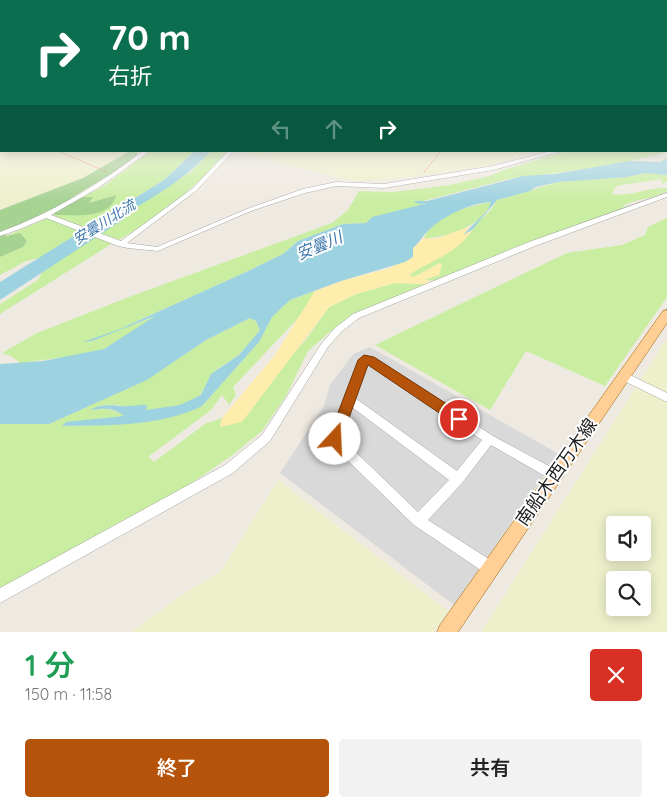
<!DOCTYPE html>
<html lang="ja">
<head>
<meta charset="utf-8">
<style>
  body { margin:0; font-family:Quicksand,"Noto Sans JP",sans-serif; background:#f2f2f2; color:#222; height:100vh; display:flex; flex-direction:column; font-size:19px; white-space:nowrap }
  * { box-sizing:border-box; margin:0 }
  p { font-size:16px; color:#767676 }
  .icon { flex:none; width:28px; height:28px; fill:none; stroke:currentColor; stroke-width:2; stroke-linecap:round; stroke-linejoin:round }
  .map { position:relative; height:632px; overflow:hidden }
  .details { display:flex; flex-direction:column; background:#fff; flex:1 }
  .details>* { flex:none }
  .guide { position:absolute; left:0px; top:0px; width:668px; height:152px; box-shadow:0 2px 12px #0003; background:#0b6e4f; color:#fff; overflow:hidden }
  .buttons { position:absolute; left:606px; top:516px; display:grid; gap:10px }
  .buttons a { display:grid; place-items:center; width:45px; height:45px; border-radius:5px; background:#fff; box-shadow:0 2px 12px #0003; font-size:25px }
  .pin { position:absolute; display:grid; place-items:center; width:42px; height:42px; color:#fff; margin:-21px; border:2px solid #fff; border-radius:50%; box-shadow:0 1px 5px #0007 }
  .me { position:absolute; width:55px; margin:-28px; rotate:20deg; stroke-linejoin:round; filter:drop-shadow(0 0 4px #0008) }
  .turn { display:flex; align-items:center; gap:18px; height:105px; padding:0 25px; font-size:22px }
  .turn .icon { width:65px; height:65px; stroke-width:2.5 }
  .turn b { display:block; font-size:35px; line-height:42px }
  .lanes { display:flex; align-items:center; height:48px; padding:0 25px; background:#0003; justify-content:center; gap:25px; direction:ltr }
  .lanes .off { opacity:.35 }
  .round { display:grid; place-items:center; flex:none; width:52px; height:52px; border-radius:5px; background:#f2f2f2 }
  .overview { display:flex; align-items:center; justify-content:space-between; height:85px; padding:0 25px }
  h1 { font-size:30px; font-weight:600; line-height:38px; color:#1e9e55 }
  .button { display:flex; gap:10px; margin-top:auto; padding:10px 25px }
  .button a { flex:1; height:58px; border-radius:5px; background:#b45309; color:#fff; font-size:20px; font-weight:600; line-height:58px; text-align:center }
  .button a+a { background:#f2f2f2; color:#222 }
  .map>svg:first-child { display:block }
  .residential { fill:#dad9d9 }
  .farmland { fill:#edf0ca; fill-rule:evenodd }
  .grass { fill:#c9eea1 }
  .forest { fill:#a6d292 }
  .sand { fill:#ffedae }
  .water { fill:#9dd2e0 }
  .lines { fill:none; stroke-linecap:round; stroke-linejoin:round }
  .minor-casing { stroke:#a3a3a3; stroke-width:1 }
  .major-casing { stroke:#946000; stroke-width:1 }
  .path { stroke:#ff6e61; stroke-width:1; stroke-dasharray:1 1; stroke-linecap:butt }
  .minor { fill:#fff; fill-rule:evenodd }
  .major { fill:#ffcf95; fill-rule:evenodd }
  .route { fill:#b45309; stroke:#753606 }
  .labels { text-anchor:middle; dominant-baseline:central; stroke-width:4; stroke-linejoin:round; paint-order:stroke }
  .far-water-label { font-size:14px; font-style:italic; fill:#3f77ab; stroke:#fff }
  .water-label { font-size:16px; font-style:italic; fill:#3f77ab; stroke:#fff }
  .near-street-label { font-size:18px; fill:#1c1c1c; stroke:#fff }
</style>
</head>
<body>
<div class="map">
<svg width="667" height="632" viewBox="0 0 667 632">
  <rect width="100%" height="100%" fill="#efeae1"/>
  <!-- residential -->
  <polygon class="residential" points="370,347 559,454 454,605 280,473 324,406 330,385 353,354"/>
  <!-- farmland -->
  <g class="farmland">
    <polygon points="0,116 1,151 129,151 83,178 0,209"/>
    <polygon points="535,151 487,166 394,179 353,181 241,152"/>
    <path d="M667 338V632H481ZM615 525H642V552H615ZM615 580H642V608H615Z"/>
    <polygon points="278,480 448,611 434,632 131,632 179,597 221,571"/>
  </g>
  <!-- grass -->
  <g class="grass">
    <polygon points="667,116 667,152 610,166 508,179 419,202 419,204 431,203 425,205 372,217 366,223 343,224 298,241 283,254 246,272 120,329 86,341 151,318 155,315 156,317 104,349 81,355 20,363 11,356 2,353 37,333 129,297 332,223 348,210 359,191 393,192 449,185 490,176 503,170 567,151 666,151"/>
    <polygon points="150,151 195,151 164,180 39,258 26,261 0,275 0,257 23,247 27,241 6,236 55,215 95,214 116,195 88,203 93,197 81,198 104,186"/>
    <path d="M211 151H229C196 187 156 220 113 243L0 314V304L38 280 42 272 124 218 121 216 192 171Z"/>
    <path d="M645 173 667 175V182L662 184 661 179 616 186 612 194C630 197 649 187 667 188V191C653 200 634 198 621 207L634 205 448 282 423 280 439 275 440 263 418 275 411 277 410 274 469 235 477 223 490 211 497 200 558 182 627 177Z"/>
    <path d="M491 202C487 224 444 239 424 238 431 217 471 205 491 202Z"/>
    <polygon points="667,218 667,297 605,386 526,351 490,410 375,345 567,253 622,245 645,235 648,227"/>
    <path d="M395 283 427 284 339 324 308 351 286 396 262 431 231 456 170 498 0 588V424H49L146 380 206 340 250 318 256 321 260 330C254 338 248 346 240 353 234 360 223 364 215 371 208 377 207 386 201 394 191 406 163 411 147 410 130 408 108 399 92 410 106 408 113 409 125 416L73 422 62 426H82L202 406 259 342 272 317 290 300 315 291 301 315 233 387 236 395 229 405 222 395 211 410 148 457 154 462 205 424 222 418 220 427 304 342 329 307 356 294Z"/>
  </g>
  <!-- forest -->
  <path class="forest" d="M130 151H137V158L73 197H93L89 203 116 195C110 220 76 215 55 215L51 211 6 233V236L20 233 27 241 23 247 0 257V210L83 178Z"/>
  <!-- sand -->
  <path class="sand" d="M469 227 464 234 472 230C459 252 431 261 410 274L411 277 418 275 440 263 442 265 439 275 424 280 432 282 427 284 395 283 356 294 329 307 242 422 220 427 222 418 275 355 315 291 341 281 391 268 424 238 436 239Z"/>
  <!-- water -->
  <g class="water">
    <path d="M195 151H211C184 180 155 196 122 216L124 219 0 300V282L164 180Z"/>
    <path d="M667 158V175L645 173 627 177 558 182 536 187 530 191 497 200 472 230 463 235 488 210 491 202C471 203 443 216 429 230 423 235 420 242 413 248V257L405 262 341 281 290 300 272 317 259 342 202 406C159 427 109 425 62 426L66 422 124 416C113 407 104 408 90 410 105 402 115 407 130 406 136 406 140 404 147 405L146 410 180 405 201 395 211 374 239 355 260 330 256 321 250 318 206 340 147 380 49 424H0V364L43 361 104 349 155 316 92 341 83 342 120 329 246 272 283 254 298 241 343 224 366 223 372 217 428 203 419 204 413 201H427L523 176 555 174 629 161 660 162Z"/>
  </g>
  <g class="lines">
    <!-- minor casing -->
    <g class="minor-casing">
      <g id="minor">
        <path d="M143 151H150L98 188 51 215 121 241 193 188 228 151H234L197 190 127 243 157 247 247 209 303 189 336 182 384 184 493 166 551 151H562L493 170 384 188 336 186 305 193 251 211 158 251 128 248 118 246 46 218 20 229 0 236V232C52 213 100 184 143 151Z"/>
        <polygon points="667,193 667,197 535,246 359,318 341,332 328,347 270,441 233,473 0,603 0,588 225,465 262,435 322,343 335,328 353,314 529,242"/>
        <path d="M364 356 373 358 493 436 558 471 560 475 558 479 554 480 550 479 491 445 462 483 428 520 495 563 497 568 495 573 490 575 485 573 414 525 335 448 329 439 359 360 361 358ZM368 364 482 440 457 471 355 398ZM352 407 449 480 418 512 341 438Z"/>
        <polygon points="624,372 667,393 667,402 620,379 619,376 620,373"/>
      </g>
    </g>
    <!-- major casing -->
    <g class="major-casing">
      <g id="major">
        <rect x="666" y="122" width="1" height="4"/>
        <polygon points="667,310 667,323 458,632 437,632 440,625 663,311"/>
      </g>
    </g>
    <!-- path -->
    <g class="path">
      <polyline points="58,151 107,172"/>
      <polyline points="424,172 441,151"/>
    </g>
    <!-- minor -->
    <use href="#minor" class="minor"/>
    <!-- major -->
    <use href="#major" class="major"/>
  </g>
  <!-- sky -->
  <linearGradient id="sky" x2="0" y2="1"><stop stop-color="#8ac0e5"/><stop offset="0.57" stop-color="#f8f6f2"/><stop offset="1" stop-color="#f8f6f2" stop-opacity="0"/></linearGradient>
  <rect width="667" height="204" fill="url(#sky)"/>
  <!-- route -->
  <polygon class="route" points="364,355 374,357 464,415 466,419 464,423 454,423 368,365 340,443 335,445 330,443 328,439 358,360"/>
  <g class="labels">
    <!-- far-water labels -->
    <g class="far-water-label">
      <text transform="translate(104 222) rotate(-32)">安曇川北流</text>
    </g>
    <!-- water labels -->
    <g class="water-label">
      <text transform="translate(319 245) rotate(-23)">安曇川</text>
    </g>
    <!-- near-street labels -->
    <g class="near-street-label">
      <text transform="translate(556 472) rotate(-55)">南船木西万木線</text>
    </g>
  </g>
</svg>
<div class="buttons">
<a><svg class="icon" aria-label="sound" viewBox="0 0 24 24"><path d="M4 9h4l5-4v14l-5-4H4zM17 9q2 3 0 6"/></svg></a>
<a><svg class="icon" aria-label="search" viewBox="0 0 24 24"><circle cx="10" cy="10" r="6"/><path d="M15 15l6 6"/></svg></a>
</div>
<div class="pin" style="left:459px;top:419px;background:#d93025"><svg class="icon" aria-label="arrive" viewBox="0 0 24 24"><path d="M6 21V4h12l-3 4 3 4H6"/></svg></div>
<svg class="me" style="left:335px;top:439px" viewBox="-20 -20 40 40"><circle r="19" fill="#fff"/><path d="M0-13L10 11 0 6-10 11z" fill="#b45309"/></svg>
<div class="guide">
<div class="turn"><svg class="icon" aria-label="right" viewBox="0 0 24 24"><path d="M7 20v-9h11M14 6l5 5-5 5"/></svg><div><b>70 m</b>右折</div></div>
<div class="lanes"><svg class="icon off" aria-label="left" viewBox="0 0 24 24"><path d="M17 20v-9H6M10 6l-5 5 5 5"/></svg><svg class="icon off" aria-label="ahead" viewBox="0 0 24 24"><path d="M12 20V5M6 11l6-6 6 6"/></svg><svg class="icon" aria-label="right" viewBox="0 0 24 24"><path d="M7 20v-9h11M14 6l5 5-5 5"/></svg></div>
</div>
</div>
<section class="details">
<div class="overview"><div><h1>1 分</h1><p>150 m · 11:58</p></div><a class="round" style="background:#d93025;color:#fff"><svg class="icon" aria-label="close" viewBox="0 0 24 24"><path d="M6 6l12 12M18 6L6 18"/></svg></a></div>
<div class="button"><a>終了</a><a>共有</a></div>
</section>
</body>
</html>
